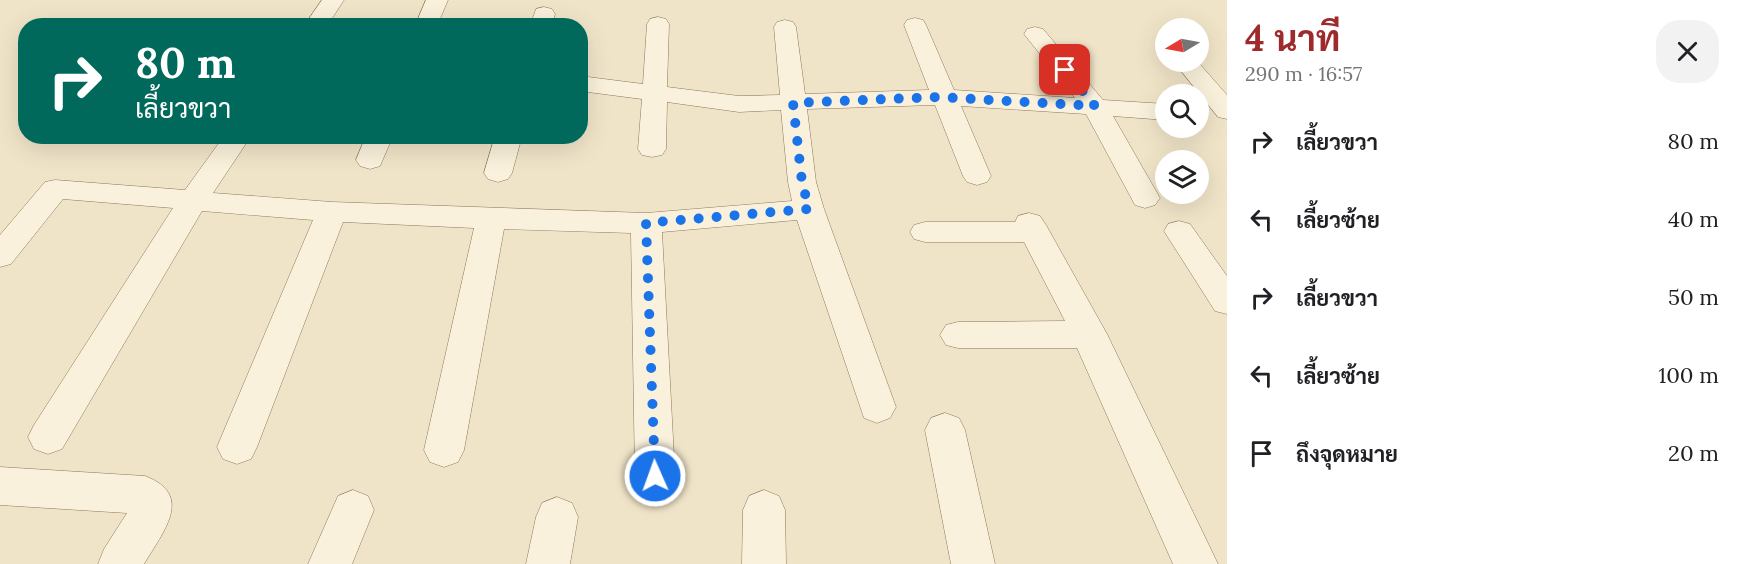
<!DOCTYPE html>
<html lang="th">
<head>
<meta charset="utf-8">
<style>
  body { margin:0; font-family:Lora,Sarabun,serif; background:#f2f2f2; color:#202124; height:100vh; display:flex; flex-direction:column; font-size:22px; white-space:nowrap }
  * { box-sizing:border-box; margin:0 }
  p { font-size:20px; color:#757577 }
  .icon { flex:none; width:33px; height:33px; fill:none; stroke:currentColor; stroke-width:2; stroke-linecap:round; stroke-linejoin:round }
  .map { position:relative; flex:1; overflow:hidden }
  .sheet { display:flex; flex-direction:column; background:#fff; width:510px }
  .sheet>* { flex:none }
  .top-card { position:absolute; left:18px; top:18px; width:570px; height:126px; border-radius:24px; box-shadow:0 6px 24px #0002; background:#00695c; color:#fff; overflow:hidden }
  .needle { width:39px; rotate:260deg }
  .buttons { position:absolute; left:1155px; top:18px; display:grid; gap:12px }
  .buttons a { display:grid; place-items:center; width:54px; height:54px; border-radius:50%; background:#fff; box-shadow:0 6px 24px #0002; font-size:30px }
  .pin { position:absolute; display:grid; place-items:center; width:51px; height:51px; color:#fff; margin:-26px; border-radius:12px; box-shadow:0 3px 9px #0006 }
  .me { position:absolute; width:66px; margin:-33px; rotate:358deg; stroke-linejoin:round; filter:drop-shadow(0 0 4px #0008) }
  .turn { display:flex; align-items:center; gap:21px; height:126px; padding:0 18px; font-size:27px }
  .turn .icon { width:78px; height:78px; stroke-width:2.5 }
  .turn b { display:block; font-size:42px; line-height:51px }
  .round { display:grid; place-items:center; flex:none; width:63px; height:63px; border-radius:24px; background:#f2f2f2 }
  .headline { display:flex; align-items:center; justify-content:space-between; height:102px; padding:0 18px }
  h1 { font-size:36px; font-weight:700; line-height:45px; color:#9e2a2b }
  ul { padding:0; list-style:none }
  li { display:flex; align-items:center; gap:18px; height:78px; padding:0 18px }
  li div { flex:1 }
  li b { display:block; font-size:22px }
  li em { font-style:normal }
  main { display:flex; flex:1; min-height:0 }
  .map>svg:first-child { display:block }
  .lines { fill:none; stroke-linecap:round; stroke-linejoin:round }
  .minor-casing { stroke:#8d765c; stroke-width:1 }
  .minor { fill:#faf1dc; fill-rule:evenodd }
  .route { stroke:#1a73e8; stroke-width:10; stroke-dasharray:0 18 }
</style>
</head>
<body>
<main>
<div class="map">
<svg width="1227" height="564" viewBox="0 0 1227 564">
  <rect width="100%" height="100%" fill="#f0e4c8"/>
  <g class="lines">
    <!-- minor casing -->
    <g class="minor-casing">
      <g id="minor">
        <polygon points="322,0 344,0 327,26 304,26"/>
        <polygon points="426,0 448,0 437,26 415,26"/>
        <polygon points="544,7 552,9 555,14 552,26 530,26 536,9"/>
        <polygon points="658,17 666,19 669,24 667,87 739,96 780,95 774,27 777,22 785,20 793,22 796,27 805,94 929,90 904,25 907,20 915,18 923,20 926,25 954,90 1075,98 1024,34 1027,29 1035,27 1043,29 1103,100 1166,104 1166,120 1113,116 1160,198 1155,205 1145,208 1135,205 1086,114 961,106 991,176 987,182 977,185 967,182 963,176 935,105 807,109 816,182 824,209 896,407 890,418 877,423 864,418 797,220 662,232 675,476 669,489 655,494 641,489 635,476 631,233 504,229 464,450 458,462 444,467 430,462 424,450 474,228 343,222 257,447 251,459 237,464 223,459 217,447 313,220 202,211 62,449 48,454 34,449 28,437 34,425 173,208 63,199 11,264 0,267 0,235 45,182 55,180 185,190 224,136 251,136 213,193 332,202 646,213 792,201 788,182 781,110 739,112 667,102 666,149 662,155 652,157 642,155 638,149 642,99 580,91 580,76 643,84 647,24 650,19"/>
        <polygon points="1174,62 1198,62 1227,95 1227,119 1218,117"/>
        <polygon points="366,136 393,136 380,166 370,169 360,166 356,160"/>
        <polygon points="495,136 522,136 512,173 508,179 498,182 488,179 484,173"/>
        <polygon points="1029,213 1040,216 1046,225 1107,334 1218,564 1173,564 1077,348 958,348 946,345 940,335 946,325 958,322 1065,321 1024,242 925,242 914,239 910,232 914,225 925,222 1015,222 1018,216"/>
        <polygon points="1179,221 1190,224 1227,276 1227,314 1215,311 1164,231 1168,224"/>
        <polygon points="945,413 959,418 965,430 995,564 951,564 925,430 931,418"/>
        <path d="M0 467 145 476C195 495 163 532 144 564H98L104 549 127 513 0 505Z"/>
        <polygon points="353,490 368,496 374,510 352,564 308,564 338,496"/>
        <polygon points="764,490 779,496 785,510 786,564 742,564 743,510 749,496"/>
        <polygon points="557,497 572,503 578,517 570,564 526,564 536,517 542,503"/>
      </g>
    </g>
    <!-- minor -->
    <use href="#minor" class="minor"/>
  </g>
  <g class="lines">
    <!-- route -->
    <polyline class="route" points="655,476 646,223 809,209 802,182 793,103 938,97 1095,106 1065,70"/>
  </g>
</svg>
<div class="buttons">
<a><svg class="needle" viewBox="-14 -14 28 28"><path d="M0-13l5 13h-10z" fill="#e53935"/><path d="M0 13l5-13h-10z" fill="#757577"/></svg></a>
<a><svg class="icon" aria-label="search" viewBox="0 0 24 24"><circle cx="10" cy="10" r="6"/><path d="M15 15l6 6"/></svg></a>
<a><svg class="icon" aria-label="layers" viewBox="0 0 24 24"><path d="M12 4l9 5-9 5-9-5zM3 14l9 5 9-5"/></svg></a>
</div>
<div class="pin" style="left:1065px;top:70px;background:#d93025"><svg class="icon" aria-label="arrive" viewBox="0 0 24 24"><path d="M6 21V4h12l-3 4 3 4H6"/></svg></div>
<svg class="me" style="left:655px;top:476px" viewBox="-20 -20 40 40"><circle r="17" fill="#1a73e8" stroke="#fff" stroke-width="3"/><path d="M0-11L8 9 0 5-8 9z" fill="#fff"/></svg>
<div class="top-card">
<div class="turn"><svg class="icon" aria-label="right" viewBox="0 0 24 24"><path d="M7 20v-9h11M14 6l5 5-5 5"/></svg><div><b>80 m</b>เลี้ยวขวา</div></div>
</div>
</div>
<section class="sheet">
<div class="headline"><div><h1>4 นาที</h1><p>290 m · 16:57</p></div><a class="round"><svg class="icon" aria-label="close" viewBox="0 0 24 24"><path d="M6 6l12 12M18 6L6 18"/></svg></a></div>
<ul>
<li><svg class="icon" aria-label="right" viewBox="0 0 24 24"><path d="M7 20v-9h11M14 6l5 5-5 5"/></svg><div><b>เลี้ยวขวา</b></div><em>80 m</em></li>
<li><svg class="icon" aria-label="left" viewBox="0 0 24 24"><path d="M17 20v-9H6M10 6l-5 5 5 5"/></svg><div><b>เลี้ยวซ้าย</b></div><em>40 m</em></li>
<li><svg class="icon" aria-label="right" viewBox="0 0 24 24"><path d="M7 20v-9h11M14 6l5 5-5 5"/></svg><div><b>เลี้ยวขวา</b></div><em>50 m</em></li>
<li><svg class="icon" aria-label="left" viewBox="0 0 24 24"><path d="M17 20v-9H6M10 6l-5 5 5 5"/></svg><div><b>เลี้ยวซ้าย</b></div><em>100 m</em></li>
<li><svg class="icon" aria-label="arrive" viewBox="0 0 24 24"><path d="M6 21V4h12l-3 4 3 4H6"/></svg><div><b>ถึงจุดหมาย</b></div><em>20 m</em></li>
</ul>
</section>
</main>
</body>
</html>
